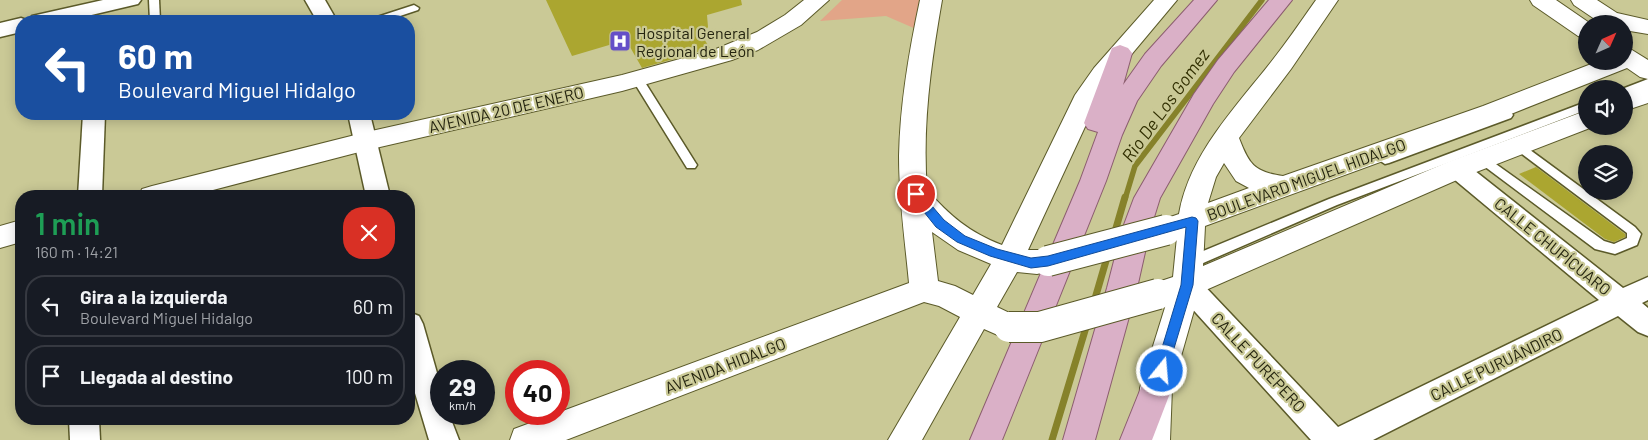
<!DOCTYPE html>
<html lang="es">
<head>
<meta charset="utf-8">
<style>
  body { margin:0; font-family:Barlow,sans-serif; background:#242831; color:#f1f3f6; height:100vh; display:flex; flex-direction:column; font-size:19px; white-space:nowrap }
  * { box-sizing:border-box; margin:0 }
  p { font-size:16px; color:#9ea1a6 }
  .icon { flex:none; width:28px; height:28px; fill:none; stroke:currentColor; stroke-width:2; stroke-linecap:round; stroke-linejoin:round }
  .map { position:relative; flex:1; overflow:hidden }
  .panel { position:absolute; left:15px; top:190px; width:400px; height:235px; display:flex; flex-direction:column; background:#171b24; border-radius:20px; box-shadow:0 2px 12px #0003 }
  .panel>* { flex:none }
  .hud { position:absolute; left:15px; top:15px; width:400px; height:105px; border-radius:20px; box-shadow:0 2px 12px #0003; background:#1a4fa0; color:#fff; overflow:hidden }
  .needle { width:32px; rotate:45deg }
  .buttons { position:absolute; left:1578px; top:15px; display:grid; gap:10px }
  .buttons a { display:grid; place-items:center; width:55px; height:55px; border-radius:50%; background:#171b24; box-shadow:0 2px 12px #0003; font-size:25px }
  .speed { position:absolute; left:430px; top:360px; display:flex; gap:10px; font-size:25px; font-weight:700; text-align:center }
  .speed>* { display:grid; place-content:center; width:65px; height:65px; border-radius:50%; background:#171b24; box-shadow:0 2px 12px #0003; line-height:1 }
  .speed small { font-size:12px; font-weight:400 }
  .speed .limit { border:8px solid #d22; background:#fff; color:#111 }
  .pin { position:absolute; display:grid; place-items:center; width:42px; height:42px; color:#fff; margin:-21px; border:2px solid #fff; border-radius:50%; box-shadow:0 1px 5px #0007 }
  .me { position:absolute; width:55px; margin:-28px; rotate:17deg; stroke-linejoin:round; filter:drop-shadow(0 0 4px #0008) }
  .turn { display:flex; align-items:center; gap:18px; height:105px; padding:0 20px; font-size:22px }
  .turn .icon { width:65px; height:65px; stroke-width:2.5 }
  .turn b { display:block; font-size:35px; line-height:42px }
  .round { display:grid; place-items:center; flex:none; width:52px; height:52px; border-radius:20px; background:#242831 }
  .overview { display:flex; align-items:center; justify-content:space-between; height:85px; padding:0 20px }
  h1 { font-size:30px; font-weight:600; line-height:38px; color:#1e9e55 }
  ul { padding:0; list-style:none }
  li { display:flex; align-items:center; gap:15px; height:62px; margin:0 10px 8px; padding:0 10px; border:2px solid #363941; border-radius:20px }
  li div { flex:1 }
  li b { display:block; font-size:19px }
  li em { font-style:normal }
  .map>svg:first-child { display:block }
  .green { fill:#e2a588 }
  .lines { fill:none; stroke-linecap:round; stroke-linejoin:round }
  .stream-far1 { stroke:#86822a; stroke-width:5.5 }
  .stream { stroke:#86822a; stroke-width:7 }
  .building { fill:#aba630 }
  .lane-casing { stroke:#5b5a29; stroke-width:3 }
  .street-casing { stroke:#5b5a29; stroke-width:3 }
  .secondary-casing { stroke:#5b5a29; stroke-width:2 }
  .primary-casing { stroke:#8b5d6e; stroke-width:2 }
  .lane { fill:#fff; fill-rule:evenodd }
  .street { fill:#fff; fill-rule:evenodd }
  .secondary { fill:#fff; fill-rule:evenodd }
  .primary { fill:#dab0c7; fill-rule:evenodd }
  .secondary-bridge-casing { stroke:#5b5a29; stroke-width:32; stroke-linecap:butt }
  .secondary-bridge { stroke:#fff; stroke-width:30 }
  .route { fill:#1a73e8; stroke:#114b97 }
  .labels { text-anchor:middle; dominant-baseline:central; stroke-width:4.5; stroke-linejoin:round; paint-order:stroke }
  .poi-label { font-size:16px; fill:#24240f; stroke:#cac996; text-anchor:start }
  .street-label { font-size:16px; fill:#24240f; stroke:#cac996 }
  .water-label { font-size:18px; font-style:italic; fill:#302e00; stroke:#cac996 }
</style>
</head>
<body>
<div class="map">
<svg width="1648" height="440" viewBox="0 0 1648 440">
  <rect width="100%" height="100%" fill="#cac996"/>
  <!-- green -->
  <polygon class="green" points="842,0 922,0 920,10 916,14 916,29 886,16 820,21"/>
  <g class="lines">
    <!-- stream-far1 -->
    <polyline class="stream-far1" points="1125,199 1135,166 1262,0"/>
    <!-- stream -->
    <g class="stream">
      <polyline points="1114,235 1125,197"/>
      <polyline points="1094,302 1108,254"/>
      <polyline points="1052,440 1087,324"/>
    </g>
  </g>
  <!-- building -->
  <g class="building">
    <polygon points="546,0 741,0 742,5 707,15 708,27 702,36 710,48 708,49 642,68 626,40 572,56"/>
    <polygon points="1536,167 1625,234 1625,237 1614,242 1605,239 1519,174"/>
  </g>
  <g class="lines">
    <!-- lane casing -->
    <g class="lane-casing">
      <g id="lane">
        <polygon points="149,0 159,0 160,21 150,21"/>
        <polygon points="414,5 419,8 418,10 385,21 370,21 371,19"/>
        <polygon points="637,75 641,76 695,162 697,165 695,168 687,168 632,79"/>
        <polygon points="1648,79 1648,87 1624,96 1624,89 1622,89"/>
        <polygon points="1586,102 1586,110 1337,205 1194,267 1189,268 1184,267 1183,263 1184,259 1329,199"/>
        <polygon points="1507,111 1511,112 1513,115 1511,118 1389,163 1385,164 1379,160 1381,157"/>
        <polygon points="1518,141 1635,227 1641,234 1637,245 1615,254 1595,249 1476,160 1478,157 1486,157 1604,241 1614,244 1627,238 1627,233 1514,148 1512,145 1514,142"/>
      </g>
    </g>
    <!-- street casing -->
    <g class="street-casing">
      <g id="street">
        <polygon points="103,0 141,0 138,4 66,21 29,21 32,16"/>
        <polygon points="305,0 325,0 337,21 317,21"/>
        <polygon points="21,18 29,21 21,21 21,32 0,37 0,23"/>
        <polygon points="83,114 105,114 102,196 78,196"/>
        <polygon points="348,114 370,114 390,196 366,196"/>
        <polygon points="1457,160 1465,163 1623,288 1648,277 1648,300 1642,303 1648,308 1648,336 1638,332 1618,316 1373,440 1311,440 1178,293 1174,285 1178,277 1187,274 1196,277 1338,427 1599,300 1449,175 1445,169 1449,163"/>
        <polygon points="409,312 419,316 423,324 441,387 441,414 449,414 459,440 429,440 409,373"/>
        <polygon points="69,419 99,419 100,440 70,440"/>
      </g>
    </g>
    <!-- secondary casing -->
    <g class="secondary-casing">
      <g id="secondary">
        <polygon points="804,0 829,0 801,25 758,50 732,60 622,91 367,150 190,196 139,196 142,189 152,186 367,132 622,75 716,49 757,32 785,15"/>
        <path d="M920 0H942C931 63 922 126 927 190 949 215 970 233 1002 245L1075 95 1094 68 1154 0H1177L1110 80 1096 103 1028 250H1048L1058 253 1062 261 1058 269 1037 274 1017 272 997 307 1020 318 1024 327 1020 336 1009 340 984 329 922 440H888L960 317 939 306 924 302 566 440H510L514 429 909 283C905 241 899 199 899 156 900 104 909 51 920 0ZM932 232 958 250 991 264 973 295 955 286 938 281Z"/>
        <path d="M1316 0H1338L1291 69 1239 138C1249 164 1254 172 1283 176L1483 106 1599 61H1624V47L1632 50 1648 60V79L1640 77 1627 68 1501 118 1205 226 1203 266 1448 162 1577 114 1586 111V126H1595L1466 176 1199 293 1172 388 1170 440H1138L1140 388 1167 301 1161 299 1156 290 1161 281 1173 277 1177 237 1166 241 1156 238 1152 230 1156 222 1179 214C1189 155 1235 108 1271 62 1287 42 1301 21 1316 0ZM1224 163 1236 181 1249 188 1208 203 1216 177Z"/>
        <polygon points="1530,0 1556,0 1591,24 1586,24 1586,38 1578,36 1533,5"/>
        <polygon points="1571,0 1597,0 1617,13 1648,20 1648,34 1624,30 1624,24 1602,24 1574,5"/>
        <polygon points="1648,85 1648,103 1624,111 1624,93"/>
        <polygon points="21,220 21,242 0,248 0,226"/>
      </g>
    </g>
    <!-- primary casing -->
    <g class="primary-casing">
      <g id="primary">
        <polygon points="1194,0 1217,0 1161,66 1137,101 1122,135 1106,181 1002,440 970,440 1080,181 1098,132 1088,129 1084,123 1112,48 1120,45 1128,48 1132,53 1123,85 1145,54"/>
        <polygon points="1269,0 1292,0 1234,72 1213,104 1160,198 1150,230 1137,288 1095,440 1063,440 1107,288 1122,230 1134,198 1194,94 1218,60"/>
        <polygon points="1156,374 1167,378 1172,388 1152,440 1120,440 1145,378"/>
      </g>
    </g>
    <!-- lane -->
    <use href="#lane" class="lane"/>
    <!-- street -->
    <use href="#street" class="street"/>
    <!-- secondary -->
    <use href="#secondary" class="secondary"/>
    <!-- primary -->
    <use href="#primary" class="primary"/>
    <!-- secondary-bridge casing -->
    <g class="secondary-bridge-casing">
      <g id="secondary-bridge">
        <polyline points="1048,261 1166,230"/>
        <polyline points="1009,327 1040,327 1158,294"/>
      </g>
    </g>
    <!-- secondary-bridge -->
    <use href="#secondary-bridge" class="secondary-bridge"/>
  </g>
  <!-- route -->
  <polygon class="route" points="916,190 920,192 944,220 965,236 997,249 1031,258 1048,256 1192,217 1196,218 1198,221 1193,285 1166,375 1162,377 1157,375 1155,371 1181,285 1186,227 1048,266 1031,268 990,256 957,242 936,227 912,197 910,194 912,192"/>
  <!-- icons -->
  <defs>
    <g id="hospital-square" transform="scale(1.125)"><rect x="-9" y="-9" width="18" height="18" rx="4" fill="#654fc8" stroke="#cac996"/><path d="M-5-5h3v3.5h4V-5h3V5h-3V1.5h-4V5h-3Z" fill="#fff"/></g>
  </defs>
  <g fill-rule="evenodd">
    <use href="#hospital-square" x="620" y="41"/>
  </g>
  <g class="labels">
    <!-- poi labels -->
    <g class="poi-label">
      <text x="636" y="32">Hospital General<tspan x="636" dy="18">Regional de León</tspan></text>
    </g>
    <!-- street labels -->
    <g class="street-label">
      <text transform="translate(506 109) rotate(-13)">AVENIDA 20 DE ENERO</text>
      <text transform="translate(1306 179) rotate(-20)">BOULEVARD MIGUEL HIDALGO</text>
      <text transform="translate(1553 246) rotate(39)">CALLE CHUPÍCUARO</text>
      <text transform="translate(1259 362) rotate(47)">CALLE PURÉPERO</text>
      <text transform="translate(1496 364) rotate(-26)">CALLE PURUÁNDIRO</text>
      <text transform="translate(725 365) rotate(-21)">AVENIDA HIDALGO</text>
    </g>
    <!-- water labels -->
    <g class="water-label">
      <text transform="translate(1165 105) rotate(-54)">Rio De Los Gomez</text>
    </g>
  </g>
</svg>
<div class="buttons">
<a><svg class="needle" viewBox="-14 -14 28 28"><path d="M0-13l5 13h-10z" fill="#e53935"/><path d="M0 13l5-13h-10z" fill="#9ea1a6"/></svg></a>
<a><svg class="icon" aria-label="sound" viewBox="0 0 24 24"><path d="M4 9h4l5-4v14l-5-4H4zM17 9q2 3 0 6"/></svg></a>
<a><svg class="icon" aria-label="layers" viewBox="0 0 24 24"><path d="M12 4l9 5-9 5-9-5zM3 14l9 5 9-5"/></svg></a>
</div>
<div class="speed"><div>29<small>km/h</small></div><div class="limit">40</div></div>
<div class="pin" style="left:916px;top:194px;background:#d93025"><svg class="icon" aria-label="arrive" viewBox="0 0 24 24"><path d="M6 21V4h12l-3 4 3 4H6"/></svg></div>
<svg class="me" style="left:1162px;top:371px" viewBox="-20 -20 40 40"><circle r="17" fill="#1a73e8" stroke="#fff" stroke-width="3"/><path d="M0-11L8 9 0 5-8 9z" fill="#fff"/></svg>
<div class="hud">
<div class="turn"><svg class="icon" aria-label="left" viewBox="0 0 24 24"><path d="M17 20v-9H6M10 6l-5 5 5 5"/></svg><div><b>60 m</b>Boulevard Miguel Hidalgo</div></div>
</div>
<section class="panel">
<div class="overview"><div><h1>1 min</h1><p>160 m · 14:21</p></div><a class="round" style="background:#d93025;color:#fff"><svg class="icon" aria-label="close" viewBox="0 0 24 24"><path d="M6 6l12 12M18 6L6 18"/></svg></a></div>
<ul>
<li><svg class="icon" aria-label="left" viewBox="0 0 24 24"><path d="M17 20v-9H6M10 6l-5 5 5 5"/></svg><div><b>Gira a la izquierda</b><p>Boulevard Miguel Hidalgo</p></div><em>60 m</em></li>
<li><svg class="icon" aria-label="arrive" viewBox="0 0 24 24"><path d="M6 21V4h12l-3 4 3 4H6"/></svg><div><b>Llegada al destino</b></div><em>100 m</em></li>
</ul>
</section>
</div>
</body>
</html>
